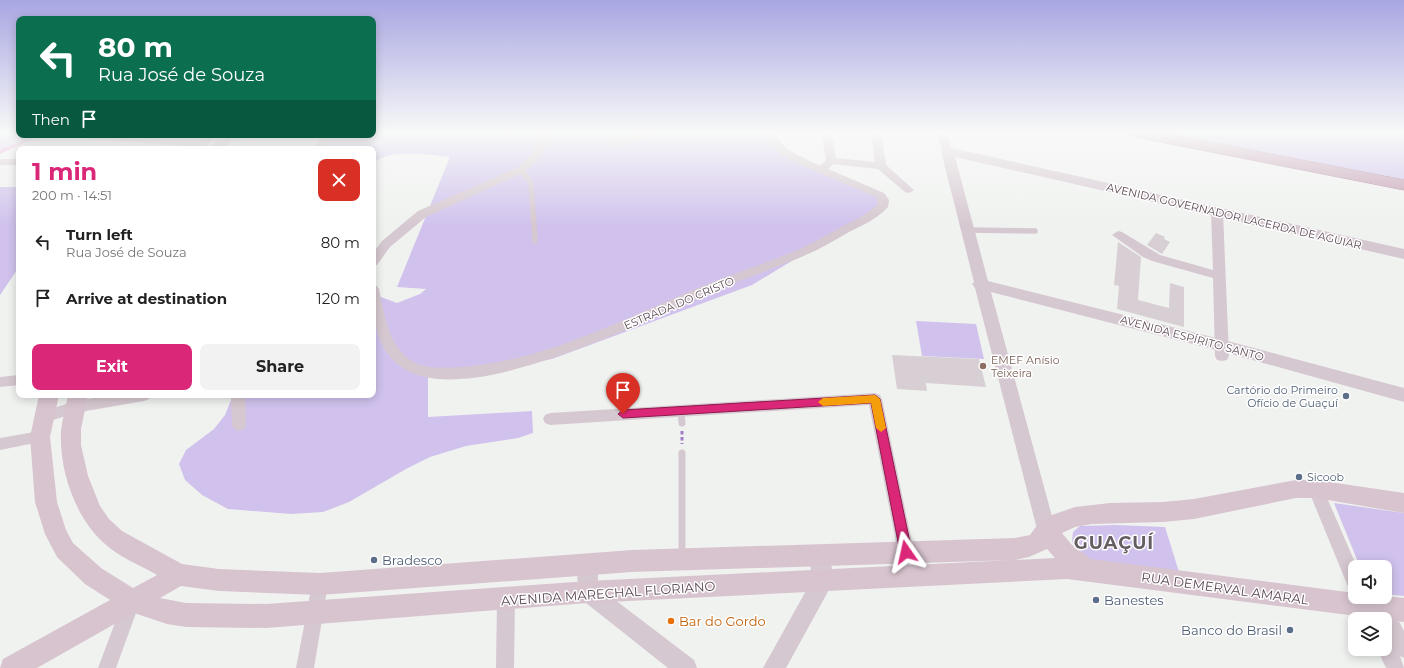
<!DOCTYPE html>
<html lang="en">
<head>
<meta charset="utf-8">
<style>
  body { margin:0; font-family:Montserrat,sans-serif; background:#f2f2f2; color:#222; height:100vh; display:flex; flex-direction:column; font-size:15px; white-space:nowrap }
  * { box-sizing:border-box; margin:0 }
  p { font-size:13px; color:#767676 }
  .icon { flex:none; width:22px; height:22px; fill:none; stroke:currentColor; stroke-width:2; stroke-linecap:round; stroke-linejoin:round }
  .map { position:relative; flex:1; overflow:hidden }
  .side { position:absolute; left:16px; top:146px; width:360px; height:252px; display:flex; flex-direction:column; background:#fff; border-radius:8px; box-shadow:0 2px 10px #0003 }
  .side>* { flex:none }
  .hud { position:absolute; left:16px; top:16px; width:360px; height:122px; border-radius:8px; box-shadow:0 2px 10px #0003; background:#0b6e4f; color:#fff; overflow:hidden }
  .tools { position:absolute; left:1348px; top:560px; display:grid; gap:8px }
  .tools a { display:grid; place-items:center; width:44px; height:44px; border-radius:8px; background:#fff; box-shadow:0 2px 10px #0003; font-size:20px }
  .pin { position:absolute; display:grid; place-items:center; width:34px; height:34px; color:#fff; margin:-41px -17px; border-radius:50% 50% 50% 0; rotate:-45deg; box-shadow:0 0 4px #0007 }
  .pin .icon { rotate:45deg }
  .me { position:absolute; width:44px; margin:-22px; rotate:349deg; stroke-linejoin:round; filter:drop-shadow(0 0 3px #0008) }
  .turn { display:flex; align-items:center; gap:14px; height:84px; padding:0 16px; font-size:18px }
  .turn .icon { width:52px; height:52px; stroke-width:2.5 }
  .turn b { display:block; font-size:28px; line-height:34px }
  .then { display:flex; align-items:center; height:38px; padding:0 16px; background:#0003; gap:8px; font-size:15px }
  .round { display:grid; place-items:center; flex:none; width:42px; height:42px; border-radius:8px; background:#f2f2f2 }
  .summary { display:flex; align-items:center; justify-content:space-between; height:68px; padding:0 16px }
  h1 { font-size:24px; font-weight:700; line-height:30px; color:#db2777 }
  .primary-button { display:flex; gap:8px; margin-top:auto; padding:8px 16px }
  .primary-button a { flex:1; height:46px; border-radius:8px; background:#db2777; color:#fff; font-size:16px; font-weight:700; line-height:46px; text-align:center }
  .primary-button a+a { background:#f2f2f2; color:#222 }
  ul { padding:0; list-style:none }
  li { display:flex; align-items:center; gap:12px; height:56px; padding:0 16px }
  li div { flex:1 }
  li b { display:block; font-size:15px }
  li em { font-style:normal }
  .map>svg:first-child { display:block }
  .green { fill:#d0c2ed }
  .lines { fill:none; stroke-linecap:round; stroke-linejoin:round }
  .stream { stroke:#e891da; stroke-width:3.5 }
  .building { fill:#d7cfd3 }
  .trunk-casing { stroke:#a87690; stroke-width:1 }
  .path { stroke:#9f7bc9; stroke-width:3; stroke-dasharray:3.5 2.5; stroke-linecap:butt }
  .service-far1 { stroke:#d6c8d0; stroke-width:5.5 }
  .service { stroke:#d6c8d0; stroke-width:7 }
  .minor { fill:#d6c8d0; fill-rule:evenodd }
  .tertiary { fill:#d6c8d0; fill-rule:evenodd }
  .secondary { fill:#d8c4cf; fill-rule:evenodd }
  .trunk { fill:#c49eb3; fill-rule:evenodd }
  .route { fill:#db2777; stroke:#8e194d }
  .slow { fill:#f59e0b }
  .education-dot { fill:#8d6e63; stroke:#fff; stroke-width:1.5 }
  .service-dot { fill:#5c6f8a; stroke:#fff; stroke-width:1.5 }
  .food-dot { fill:#e8710a; stroke:#fff; stroke-width:1.5 }
  .labels { text-anchor:middle; dominant-baseline:central; stroke-width:3; stroke-linejoin:round; paint-order:stroke }
  .street-label { font-size:11px; fill:#5d4954; stroke:#fff }
  .education-label { font-size:11px; fill:#785e54; stroke:#fff; text-anchor:start }
  .service-label { font-size:11px; fill:#4e5e75; stroke:#fff; text-anchor:end }
  .near-service-label { font-size:13px; fill:#4e5e75; stroke:#fff; text-anchor:start }
  .near-street-label { font-size:13px; fill:#5d4954; stroke:#fff }
  .near-food-label { font-size:13px; fill:#c56008; stroke:#fff; text-anchor:start }
  .near-district-label { font-size:18px; font-weight:bold; letter-spacing:1px; fill:#655d61; stroke:#fff }
</style>
</head>
<body>
<div class="map">
<svg width="1404" height="668" viewBox="0 0 1404 668">
  <rect width="100%" height="100%" fill="#f0f2f0"/>
  <!-- green -->
  <g class="green">
    <polygon points="0,132 19,132 19,135 34,135 0,154"/>
    <path d="M373 132H764L789 151 876 195 886 204 752 285 552 359 468 374 428 373V417L532 411 533 433 518 438 466 446 430 457 406 469 349 502 323 512 291 514 228 509 202 495 185 480 179 464 186 450 214 429 225 415 233 395H373V294L397 303 420 294 426 289 397 287 450 157C427 155 392 148 373 163V149H316L331 135H373Z"/>
    <polygon points="1143,132 1404,132 1404,183"/>
    <polygon points="0,187 19,187 19,267 0,295"/>
    <polygon points="916,321 976,324 984,359 922,356"/>
    <polygon points="1334,503 1404,513 1404,596 1385,594 1385,567 1360,567"/>
    <polygon points="1116,525 1165,527 1179,572 1089,562 1074,549 1072,540 1073,532 1080,526"/>
  </g>
  <g class="lines">
    <!-- stream -->
    <polyline class="stream" points="0,152 39,135"/>
  </g>
  <!-- building -->
  <g class="building">
    <polygon points="1156,233 1165,237 1164,239 1170,242 1162,254 1147,245"/>
    <polygon points="1118,242 1141,257 1138,300 1169,308 1170,283 1184,287 1184,327 1117,309 1119,286 1114,285"/>
    <polygon points="892,355 979,359 986,387 926,383 927,391 897,389"/>
  </g>
  <g class="lines">
    <!-- trunk casing -->
    <g class="trunk-casing">
      <polygon id="trunk" points="1127,132 1158,132 1404,180 1404,190 1135,137 1129,135"/>
    </g>
    <!-- path -->
    <polyline class="path" points="682,431 682,444"/>
    <!-- service-far1 -->
    <g class="service-far1">
      <polyline points="521,170 531,183 535,241"/>
      <polyline points="968,230 1035,231"/>
    </g>
    <!-- service -->
    <g class="service">
      <polyline points="681,411 682,423"/>
      <polyline points="682,453 682,556"/>
    </g>
    <!-- minor -->
    <g class="minor">
      <polygon points="540,132 550,132 542,155 525,172 426,217 390,247 377,265 373,266 373,253 382,241 418,211 517,168 532,154"/>
      <polygon points="643,132 654,132 645,139 614,147 609,144 610,142 637,135"/>
      <path d="M763 132H773L788 150 820 166 826 160 821 132H831L836 158 875 162 871 132H881L886 165 914 190 909 193 905 192 878 169 833 164 828 169 884 193 889 200 888 207C877 219 863 225 849 232 835 240 822 248 808 254 779 267 748 277 719 289 651 317 478 407 408 371 374 353 373 318 373 285L377 286 379 289C385 316 389 351 417 364 431 369 448 368 462 367 550 360 629 316 710 283 740 271 770 262 800 249 815 242 828 234 843 226 855 220 869 214 878 204L876 197 791 161 780 154Z"/>
      <polygon points="937,132 947,132 952,151 951,153 943,153 942,151"/>
      <polygon points="73,135 119,135 200,141 205,144 200,147 78,138"/>
      <polygon points="324,135 334,135 322,149 312,149"/>
      <rect x="0" y="159" width="19" height="6"/>
      <polygon points="1217,208 1223,212 1229,356 1227,360 1222,361 1217,360 1215,356 1213,278 1152,261 1143,257 1112,235 1118,231 1122,232 1160,255 1213,270 1211,212"/>
      <polygon points="19,375 19,385 0,387 0,377"/>
      <polygon points="875,393 880,395 882,399 914,552 912,557 906,560 900,557 898,552 869,405 550,425 545,423 543,419 545,415 550,413"/>
      <polygon points="112,395 151,395 149,399 144,401 75,413 44,423 39,421 37,417 39,413 75,401"/>
      <polygon points="231,395 245,395 246,425 244,429 239,431 234,429 232,425"/>
      <polygon points="40,431 45,433 47,437 45,441 0,450 0,438"/>
      <polygon points="1316,482 1321,484 1357,567 1355,567 1355,591 1349,589 1308,489 1311,484"/>
      <polygon points="320,576 326,578 328,584 314,668 296,668 312,584 314,578"/>
      <polygon points="506,591 512,593 515,599 514,668 496,668 497,599 500,593"/>
      <polygon points="131,594 137,596 140,602 116,668 98,668 125,596"/>
      <polygon points="1383,600 1389,602 1404,631 1404,658 1400,656 1404,668 1386,668 1377,649 1385,649 1385,637 1389,639 1385,630 1385,619 1379,619 1374,608 1377,602"/>
    </g>
    <!-- tertiary -->
    <g class="tertiary">
      <polygon points="947,147 1404,249 1404,259 955,157 988,281 1220,339 1404,388 1404,402 1220,351 991,292 1056,531 1053,537 1046,540 1039,537 975,288 972,284 974,282 941,151"/>
      <path d="M819 545 826 547C831 559 835 576 830 588L786 668H763L812 580 809 554 812 547Z"/>
      <path d="M588 554 595 557 598 564V587L694 660 697 668H668L581 599C576 587 576 569 581 557Z"/>
    </g>
    <!-- secondary -->
    <g class="secondary">
      <polygon points="202,135 217,135 204,149 189,149"/>
      <polygon points="222,135 237,135 224,149 209,149"/>
      <path d="M39 395H59L50 437 57 502 66 530 73 543 101 568 133 588 157 575C140 565 119 557 105 544 75 518 59 470 61 431 62 419 66 407 68 395H88L81 429V445L88 476 100 506 109 519 122 531 182 564 219 569 320 573 632 550 1015 538 1030 535 1038 524 1052 515 1075 507 1110 503 1163 502 1194 499 1296 480H1316L1404 493V513L1316 498H1296L1194 519 1163 522 1092 524 1075 527 1062 533 1072 545 1091 559 1355 593V597L1385 596 1404 598V622L1067 579 588 603 266 628 186 627 167 624 134 613 37 668H0L3 659 110 600 85 584 57 557 45 534 35 502 30 437ZM1047 549 1055 558 588 581 266 604 186 603 160 598 181 586 219 591 320 595 632 572 1015 560 1029 557Z"/>
    </g>
    <!-- trunk -->
    <use href="#trunk" class="trunk"/>
  </g>
  <!-- sky -->
  <linearGradient id="sky" x2="0" y2="1"><stop stop-color="#a8a6e2"/><stop offset="0.59" stop-color="#f8f9f8"/><stop offset="1" stop-color="#f8f9f8" stop-opacity="0"/></linearGradient>
  <rect width="1404" height="225" fill="url(#sky)"/>
  <!-- route -->
  <polygon class="route" points="875,395 880,399 912,552 910,556 906,557 902,556 900,552 871,403 623,418 618,414 623,410"/>
  <!-- slow -->
  <polygon class="slow" points="875,395 880,399 886,428 881,432 876,428 871,403 823,406 818,402 823,398"/>
  <!-- markers -->
  <circle class="education-dot" cx="983" cy="366" r="4"/>
  <g class="service-dot">
    <circle cx="1346" cy="396" r="4"/>
    <circle cx="1299" cy="477" r="4"/>
    <circle cx="374" cy="560" r="4"/>
    <circle cx="1096" cy="600" r="4"/>
    <circle cx="1290" cy="630" r="4"/>
  </g>
  <circle class="food-dot" cx="671" cy="621" r="4"/>
  <g class="labels">
    <!-- street labels -->
    <g class="street-label">
      <text transform="translate(1234 216) rotate(13)">AVENIDA GOVERNADOR LACERDA DE AGUIAR</text>
      <text transform="translate(679 303) rotate(-23)">ESTRADA DO CRISTO</text>
      <text transform="translate(1192 338) rotate(15)">AVENIDA ESPÍRITO SANTO</text>
    </g>
    <!-- education labels -->
    <g class="education-label">
      <text x="991" y="360">EMEF Anísio<tspan x="991" dy="13">Teixeira</tspan></text>
    </g>
    <!-- service labels -->
    <g class="service-label">
      <text x="1338" y="390">Cartório do Primeiro<tspan x="1338" dy="13">Ofício de Guaçuí</tspan></text>
      <text x="1307" y="477" text-anchor="start">Sicoob</text>
    </g>
    <!-- near-service labels -->
    <g class="near-service-label">
      <text x="382" y="560">Bradesco</text>
      <text x="1104" y="600">Banestes</text>
      <text x="1282" y="630" text-anchor="end">Banco do Brasil</text>
    </g>
    <!-- near-street labels -->
    <g class="near-street-label">
      <text transform="translate(1225 588) rotate(8)">RUA DEMERVAL AMARAL</text>
      <text transform="translate(608 593) rotate(-4)">AVENIDA MARECHAL FLORIANO</text>
    </g>
    <!-- near-food labels -->
    <g class="near-food-label">
      <text x="679" y="621">Bar do Gordo</text>
    </g>
    <!-- near-district labels -->
    <g class="near-district-label">
      <text x="1114" y="543">GUAÇUÍ</text>
    </g>
  </g>
</svg>
<div class="tools">
<a><svg class="icon" aria-label="sound" viewBox="0 0 24 24"><path d="M4 9h4l5-4v14l-5-4H4zM17 9q2 3 0 6"/></svg></a>
<a><svg class="icon" aria-label="layers" viewBox="0 0 24 24"><path d="M12 4l9 5-9 5-9-5zM3 14l9 5 9-5"/></svg></a>
</div>
<div class="pin" style="left:623px;top:414px;background:#d93025"><svg class="icon" aria-label="arrive" viewBox="0 0 24 24"><path d="M6 21V4h12l-3 4 3 4H6"/></svg></div>
<svg class="me" style="left:906px;top:552px" viewBox="-20 -20 40 40"><path d="M0-17L14 15 0 8-14 15z" fill="#db2777" stroke="#fff" stroke-width="4"/></svg>
<div class="hud">
<div class="turn"><svg class="icon" aria-label="left" viewBox="0 0 24 24"><path d="M17 20v-9H6M10 6l-5 5 5 5"/></svg><div><b>80 m</b>Rua José de Souza</div></div>
<div class="then">Then<svg class="icon" aria-label="arrive" viewBox="0 0 24 24"><path d="M6 21V4h12l-3 4 3 4H6"/></svg></div>
</div>
<section class="side">
<div class="summary"><div><h1>1 min</h1><p>200 m · 14:51</p></div><a class="round" style="background:#d93025;color:#fff"><svg class="icon" aria-label="close" viewBox="0 0 24 24"><path d="M6 6l12 12M18 6L6 18"/></svg></a></div>
<ul>
<li><svg class="icon" aria-label="left" viewBox="0 0 24 24"><path d="M17 20v-9H6M10 6l-5 5 5 5"/></svg><div><b>Turn left</b><p>Rua José de Souza</p></div><em>80 m</em></li>
<li><svg class="icon" aria-label="arrive" viewBox="0 0 24 24"><path d="M6 21V4h12l-3 4 3 4H6"/></svg><div><b>Arrive at destination</b></div><em>120 m</em></li>
</ul>
<div class="primary-button"><a>Exit</a><a>Share</a></div>
</section>
</div>
</body>
</html>
